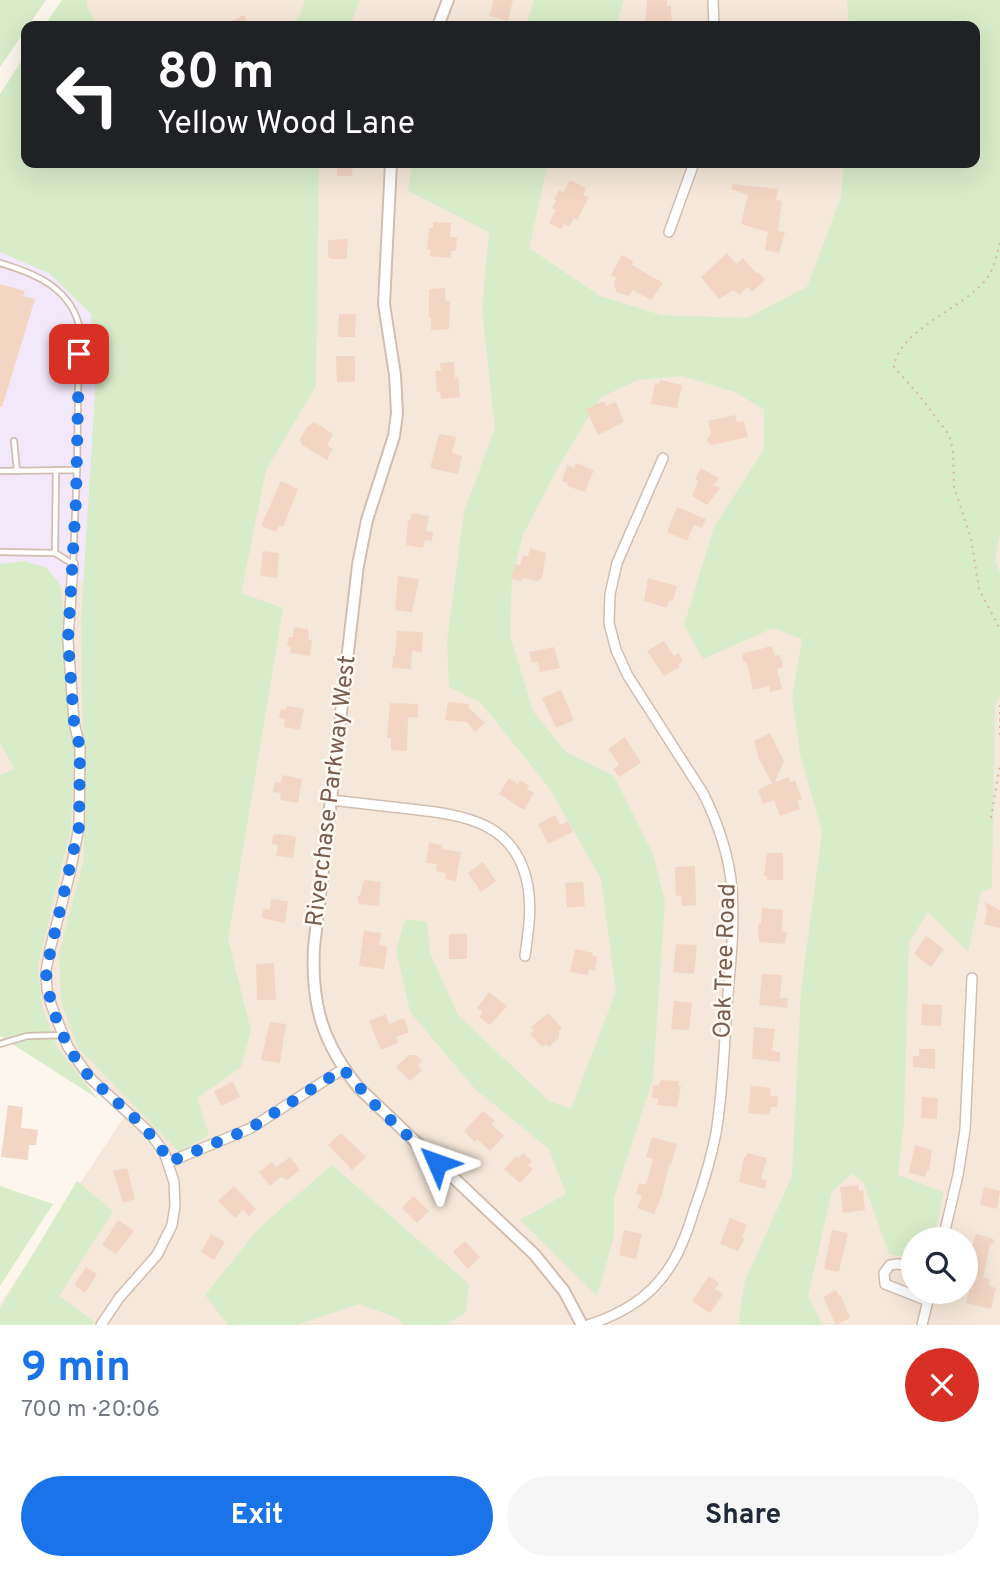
<!DOCTYPE html>
<html lang="en">
<head>
<meta charset="utf-8">
<style>
  body { margin:0; font-family:Overpass,sans-serif; background:#f6f6f7; color:#1f2937; height:100vh; display:flex; flex-direction:column; font-size:26px; white-space:nowrap }
  * { box-sizing:border-box; margin:0 }
  p { font-size:23px; color:#747a83 }
  .icon { flex:none; width:38px; height:38px; fill:none; stroke:currentColor; stroke-width:2; stroke-linecap:round; stroke-linejoin:round }
  .map { position:relative; height:1325px; overflow:hidden }
  .side { display:flex; flex-direction:column; background:#fff; flex:1 }
  .side>* { flex:none }
  .hud { position:absolute; left:21px; top:21px; width:959px; height:147px; border-radius:14px; box-shadow:0 7px 28px #0002; background:#202124; color:#fff; overflow:hidden }
  .controls { position:absolute; left:901px; top:1227px; display:grid; gap:14px }
  .controls a { display:grid; place-items:center; width:77px; height:77px; border-radius:50%; background:#fff; box-shadow:0 7px 28px #0002; font-size:35px }
  .pin { position:absolute; display:grid; place-items:center; width:60px; height:60px; color:#fff; margin:-30px; border-radius:14px; box-shadow:0 4px 10px #0006 }
  .me { position:absolute; width:77px; margin:-38px; rotate:313deg; stroke-linejoin:round; filter:drop-shadow(0 0 5px #0008) }
  .turn { display:flex; align-items:center; gap:24px; height:147px; padding:0 21px; font-size:32px }
  .turn .icon { width:91px; height:91px; stroke-width:2.5 }
  .turn b { display:block; font-size:49px; line-height:60px }
  .round { display:grid; place-items:center; flex:none; width:74px; height:74px; border-radius:37px; background:#f6f6f7 }
  .summary { display:flex; align-items:center; justify-content:space-between; height:119px; padding:0 21px }
  h1 { font-size:42px; font-weight:700; line-height:52px; color:#1a73e8 }
  .button { display:flex; gap:14px; margin-top:auto; padding:14px 21px }
  .button a { flex:1; height:80px; border-radius:42px; background:#1a73e8; color:#fff; font-size:28px; font-weight:700; line-height:80px; text-align:center }
  .button a+a { background:#f6f6f7; color:#1f2937 }
  .map>svg:first-child { display:block }
  .residential { fill:#f5e8da; fill-rule:evenodd }
  .education { fill:#f3e8fa }
  .green { fill:#d8ecc9 }
  .building { fill:#f3d5c3 }
  .lines { fill:none; stroke-linecap:round; stroke-linejoin:round }
  .service-casing { stroke:#d1beb0; stroke-width:8 }
  .minor-casing { stroke:#d1beb0; stroke-width:12 }
  .tertiary-casing { stroke:#d1beb0; stroke-width:14 }
  .path { stroke:#d9b8a5; stroke-width:2; stroke-dasharray:2 5; stroke-linecap:butt }
  .service { stroke:#fff; stroke-width:4.5 }
  .minor { stroke:#fff; stroke-width:9 }
  .tertiary { stroke:#fff; stroke-width:10 }
  .route { stroke:#1a73e8; stroke-width:12; stroke-dasharray:0 21.6 }
  .labels { text-anchor:middle; dominant-baseline:central; stroke-width:5; stroke-linejoin:round; paint-order:stroke }
  .street-label { font-size:24px; fill:#7a5c4d; stroke:#fffaf3 }
</style>
</head>
<body>
<div class="map">
<svg width="1000" height="1325" viewBox="0 0 1000 1325">
  <rect width="100%" height="100%" fill="#fdf6ec"/>
  <!-- residential -->
  <path class="residential" d="M68 0H1000V1325H0V1304L128 1111 27 1036 0 1021V108L26 163H975V26H51ZM914 1239H966V1292H914Z"/>
  <!-- education -->
  <polygon class="education" points="0,252 49,273 91,314 96,376 84,581 61,586 47,568 24,561 0,564"/>
  <!-- green -->
  <g class="green">
    <polygon points="0,0 46,0 0,67"/>
    <polygon points="62,0 87,0 87,7 98,26 44,26"/>
    <polygon points="305,0 360,0 350,26 289,26 300,16"/>
    <polygon points="534,0 624,0 616,26 526,26"/>
    <polygon points="847,0 1000,0 1000,534 995,560 1000,573 1000,696 995,705 992,888 981,892 968,952 928,912 909,942 904,1121 898,1175 944,1192 933,1239 914,1239 913,1259 889,1254 863,1181 852,1174 832,1191 808,1296 823,1325 738,1325 745,1281 792,1176 801,990 822,832 800,754 792,697 802,639 773,628 703,659 684,625 714,527 764,449 764,410 735,392 682,376 637,380 600,398 556,471 523,535 512,578 510,635 533,711 566,752 614,776 653,854 665,902 653,1079 614,1198 614,1236 597,1296 520,1220 566,1194 549,1149 475,1089 410,1012 396,950 405,919 427,922 430,953 458,1015 549,1101 571,1109 616,991 601,879 550,789 481,703 449,687 447,641 464,512 495,428 482,310 489,232 408,191 412,163 548,163 529,248 600,296 661,315 747,318 807,287 841,197 844,163 975,163 975,26 849,26"/>
    <polygon points="26,54 26,163 319,163 316,386 266,470 241,593 283,608 228,939 251,1031 241,1067 197,1098 209,1135 179,1152 78,1048 61,1002 59,953 84,858 81,620 96,376 91,314 49,273 0,252 0,94"/>
    <polygon points="24,561 47,568 61,586 74,756 71,827 38,966 42,1006 57,1047 98,1099 0,1036 0,775 14,769 0,742 0,564"/>
    <polygon points="332,1165 469,1284 466,1312 446,1325 404,1325 397,1318 359,1304 296,1325 228,1325 205,1295 259,1228"/>
    <polygon points="77,1181 113,1211 59,1296 95,1322 93,1325 0,1325 0,1309"/>
    <polygon points="0,1186 53,1204 0,1286"/>
  </g>
  <!-- building -->
  <g class="building">
    <polygon points="493,0 513,0 508,21 490,16"/>
    <polygon points="647,0 667,0 667,6 671,6 672,26 645,25"/>
    <polygon points="244,15 249,26 220,26"/>
    <polygon points="337,163 353,163 352,176 337,176"/>
    <polygon points="570,180 586,188 583,195 589,197 577,220 574,218 570,226 564,224 561,229 549,223 556,210 552,208 556,201 554,199 559,190 564,192"/>
    <polygon points="733,184 778,189 776,200 782,201 778,231 785,232 779,253 765,250 768,232 741,224 748,195 731,189"/>
    <polygon points="433,222 451,223 450,237 457,237 456,251 451,251 451,258 430,256 431,250 427,250 429,228 433,228"/>
    <polygon points="348,239 347,259 332,259 328,257 328,240"/>
    <polygon points="727,253 736,264 743,258 756,273 758,272 765,280 752,292 748,287 739,295 734,290 719,299 701,277"/>
    <polygon points="622,255 633,261 632,265 663,283 651,300 633,290 629,296 616,292 614,282 617,278 611,275"/>
    <polygon points="0,284 25,291 23,296 35,299 2,407 0,407"/>
    <polygon points="445,288 446,301 450,301 449,329 431,330 431,318 429,318 429,289"/>
    <polygon points="339,314 356,314 355,337 338,337"/>
    <polygon points="336,356 355,356 355,382 337,382"/>
    <polygon points="454,362 455,378 458,377 460,397 441,399 440,392 437,392 435,371 441,371 440,363"/>
    <polygon points="660,380 682,385 677,408 651,404 655,383 659,384"/>
    <polygon points="604,401 606,406 616,402 624,422 598,435 586,409"/>
    <polygon points="735,415 737,422 744,421 748,437 712,445 708,443 707,439 711,434 708,421"/>
    <polygon points="314,422 333,434 327,445 333,449 327,460 302,445 300,439 307,427"/>
    <polygon points="439,434 456,437 452,453 462,456 458,474 430,468"/>
    <polygon points="576,463 594,470 585,492 567,486 568,483 562,481 567,465 574,468"/>
    <polygon points="701,468 719,478 714,485 720,488 707,505 692,496 698,481 695,479"/>
    <polygon points="281,481 298,489 283,527 279,525 276,532 261,526"/>
    <polygon points="677,507 706,519 702,528 694,525 687,541 667,532"/>
    <polygon points="412,513 429,516 426,531 433,532 432,541 425,540 423,548 406,545 408,520 410,520"/>
    <polygon points="530,548 546,553 542,578 537,581 523,578 522,581 511,579 515,564 520,565 523,555 528,556"/>
    <polygon points="263,551 279,553 277,578 260,576"/>
    <polygon points="398,576 419,579 412,612 395,610"/>
    <polygon points="648,578 677,586 673,601 669,600 667,608 644,601"/>
    <polygon points="294,627 308,629 309,640 312,640 310,656 290,653 291,647 287,646 289,637 293,637"/>
    <polygon points="397,631 423,632 422,652 412,651 411,669 392,668 393,656 395,656"/>
    <polygon points="664,641 674,656 679,653 683,661 678,664 680,667 664,676 647,651"/>
    <polygon points="772,646 774,656 780,655 783,667 777,669 782,689 770,692 769,686 753,690 747,663 743,661 742,657 744,653"/>
    <polygon points="554,647 560,668 540,672 538,662 532,663 529,652"/>
    <polygon points="561,690 574,720 556,728 542,698"/>
    <polygon points="448,702 469,704 469,708 485,723 475,732 467,722 445,720"/>
    <polygon points="390,703 418,704 418,718 408,717 407,751 391,750 391,738 387,738"/>
    <polygon points="287,706 304,709 300,730 284,727 285,719 279,718 281,709 286,710"/>
    <polygon points="770,733 784,761 775,782 789,777 790,782 795,780 802,799 797,801 800,809 780,816 774,800 763,804 758,790 772,783 759,759 754,741"/>
    <polygon points="625,737 641,763 619,777 613,769 619,765 608,749"/>
    <polygon points="282,775 302,779 298,803 280,800 281,793 273,792 275,782 281,783"/>
    <polygon points="509,778 518,784 520,780 529,786 527,789 534,793 524,810 499,794"/>
    <polygon points="555,815 560,825 568,821 573,832 548,844 538,824"/>
    <polygon points="278,834 296,837 293,858 276,856 278,845 272,844 273,835"/>
    <polygon points="429,843 442,845 442,849 461,852 456,881 445,879 446,873 436,871 437,864 426,863"/>
    <polygon points="767,853 783,853 783,880 767,880 767,876 764,876"/>
    <polygon points="483,862 496,881 481,892 468,873"/>
    <polygon points="695,866 696,905 682,906 681,895 676,896 675,867"/>
    <polygon points="364,880 381,882 379,906 359,904 357,897 360,895"/>
    <polygon points="583,882 585,906 567,908 565,883"/>
    <polygon points="271,899 288,901 285,923 262,918 263,909 270,910"/>
    <polygon points="985,902 1000,910 1000,928 984,924 987,912"/>
    <polygon points="762,908 783,910 782,931 787,932 785,944 759,942 758,924 761,924"/>
    <polygon points="364,931 381,933 379,945 386,946 387,950 384,969 359,966"/>
    <rect x="449" y="934" width="18" height="25"/>
    <polygon points="926,936 944,949 931,967 914,954"/>
    <polygon points="676,944 697,945 694,974 673,972"/>
    <polygon points="575,949 593,953 592,956 597,957 595,971 589,969 588,975 570,972"/>
    <polygon points="274,963 276,1000 257,1000 256,964"/>
    <polygon points="762,974 782,975 780,998 788,998 787,1008 759,1005"/>
    <polygon points="489,992 507,1006 490,1025 479,1017 483,1012 477,1008"/>
    <polygon points="674,1001 692,1003 689,1030 671,1029"/>
    <polygon points="922,1004 942,1005 941,1026 921,1025"/>
    <polygon points="548,1013 562,1028 559,1031 559,1038 549,1047 546,1044 542,1047 530,1034 534,1031 531,1027"/>
    <polygon points="386,1014 389,1024 404,1018 409,1032 396,1037 398,1043 381,1050 369,1021"/>
    <polygon points="270,1022 286,1024 280,1063 261,1060"/>
    <polygon points="754,1027 775,1029 772,1051 780,1052 780,1062 752,1059"/>
    <polygon points="919,1049 935,1049 935,1069 913,1067 913,1056 919,1056"/>
    <polygon points="409,1055 416,1055 422,1061 418,1065 422,1070 410,1081 396,1067"/>
    <polygon points="661,1080 679,1081 678,1086 681,1086 677,1107 657,1105 658,1098 652,1098 653,1085 659,1085"/>
    <polygon points="233,1082 240,1097 221,1106 214,1091"/>
    <polygon points="751,1086 771,1088 770,1096 778,1096 777,1107 771,1107 769,1115 748,1113"/>
    <polygon points="922,1097 938,1098 937,1119 921,1118"/>
    <polygon points="8,1105 23,1107 21,1128 38,1130 36,1145 29,1145 28,1160 1,1157"/>
    <polygon points="483,1111 495,1121 491,1124 504,1136 490,1151 477,1139 475,1142 464,1131"/>
    <polygon points="341,1133 366,1157 352,1170 328,1145"/>
    <polygon points="652,1137 677,1144 671,1165 669,1165 662,1195 654,1214 637,1208 642,1196 636,1194 639,1183 645,1185 648,1179 653,1159 646,1157"/>
    <polygon points="915,1145 932,1150 929,1170 927,1170 925,1177 909,1173"/>
    <polygon points="523,1153 532,1161 528,1165 533,1169 520,1183 504,1169 516,1156 519,1158"/>
    <polygon points="747,1153 767,1158 761,1179 767,1180 765,1189 739,1182 744,1157 746,1157"/>
    <polygon points="290,1157 300,1170 287,1180 281,1177 270,1186 259,1172 272,1162 276,1167"/>
    <polygon points="127,1168 135,1199 123,1203 113,1171"/>
    <polygon points="858,1185 859,1191 863,1190 865,1210 843,1213 840,1187"/>
    <polygon points="234,1186 256,1209 249,1216 243,1210 235,1218 218,1201"/>
    <polygon points="984,1187 1000,1191 997,1209 980,1205"/>
    <polygon points="413,1196 429,1211 417,1223 402,1208"/>
    <polygon points="730,1218 747,1225 742,1237 745,1238 738,1251 720,1244"/>
    <polygon points="118,1220 133,1230 133,1232 116,1254 102,1245"/>
    <polygon points="624,1230 642,1234 636,1259 619,1255"/>
    <polygon points="832,1230 848,1233 839,1272 824,1269"/>
    <polygon points="211,1234 225,1242 214,1260 201,1252"/>
    <polygon points="976,1234 992,1238 995,1242 990,1245 983,1278 990,1279 989,1286 996,1288 991,1309 966,1303 977,1259 969,1257"/>
    <polygon points="465,1241 480,1257 468,1269 453,1252"/>
    <polygon points="86,1267 97,1274 85,1293 74,1285"/>
    <polygon points="709,1276 719,1283 715,1289 723,1294 710,1313 692,1301"/>
    <polygon points="836,1290 839,1296 841,1295 850,1318 836,1325 823,1297"/>
  </g>
  <g class="lines">
    <!-- service casing -->
    <g class="service-casing">
      <g id="service">
        <path d="M0 263C34 273 69 287 79 325L77 470"/>
        <polyline points="14,441 17,471"/>
        <polyline points="0,471 77,470 73,564 55,553 0,552"/>
        <polyline points="55,553 56,470"/>
        <polyline points="0,1044 27,1036 64,1035"/>
      </g>
    </g>
    <!-- minor casing -->
    <g class="minor-casing">
      <g id="minor">
        <polyline points="713,0 714,26"/>
        <polyline points="669,232 694,163"/>
        <polyline points="73,564 68,640 74,722 80,748 79,827 70,873 50,949 46,971 47,990 52,1007 68,1047 90,1078 149,1132 164,1152 174,1182 175,1206 172,1225 157,1255 119,1298 101,1325"/>
        <path d="M331 800C357 803 384 806 410 809 465 815 517 822 528 887 532 910 528 933 525 956"/>
        <polyline points="169,1162 249,1129 343,1069"/>
        <polyline points="943,1239 958,1175 965,1130 972,978"/>
        <polyline points="914,1267 898,1264 890,1265 884,1273 885,1284 928,1301"/>
        <path d="M588 1325C621 1314 650 1298 669 1268 681 1251 688 1230 694 1210 703 1185 711 1159 716 1133 723 1091 724 1048 727 1006 730 967 735 928 732 889 729 855 718 823 703 793L628 676 616 650 609 623 610 594 617 563 663 458"/>
        <polyline points="922,1325 930,1292"/>
      </g>
    </g>
    <!-- tertiary casing -->
    <g class="tertiary-casing">
      <g id="tertiary">
        <polyline points="438,26 448,0"/>
        <path d="M391 163 384 304 395 375 397 413 394 436 367 520 358 565 314 947C311 1004 322 1043 359 1088L535 1255 564 1291 582 1325"/>
      </g>
    </g>
    <!-- path -->
    <g class="path">
      <path d="M1000 243C997 255 994 268 987 278 968 306 897 330 894 367L919 395 949 435 953 449 954 487 971 538 979 589 1000 629"/>
      <polyline points="1000,705 1000,737"/>
      <polyline points="991,818 1000,765"/>
    </g>
    <!-- service -->
    <use href="#service" class="service"/>
    <!-- minor -->
    <use href="#minor" class="minor"/>
    <!-- tertiary -->
    <use href="#tertiary" class="tertiary"/>
  </g>
  <g class="lines">
    <!-- route -->
    <path class="route" d="M79 354 76 500 68 640 74 722 80 748 79 827 46 971C48 1005 66 1054 92 1079 119 1106 151 1127 169 1162L249 1129 343 1069 378 1108 437 1163"/>
  </g>
  <g class="labels">
    <!-- street labels -->
    <g class="street-label">
      <text transform="translate(332 791) rotate(-83)">Riverchase Parkway West</text>
      <text transform="translate(726 961) rotate(-88)">Oak Tree Road</text>
    </g>
  </g>
</svg>
<div class="controls">
<a><svg class="icon" aria-label="search" viewBox="0 0 24 24"><circle cx="10" cy="10" r="6"/><path d="M15 15l6 6"/></svg></a>
</div>
<div class="pin" style="left:79px;top:354px;background:#d93025"><svg class="icon" aria-label="arrive" viewBox="0 0 24 24"><path d="M6 21V4h12l-3 4 3 4H6"/></svg></div>
<svg class="me" style="left:437px;top:1163px" viewBox="-20 -20 40 40"><path d="M0-17L14 15 0 8-14 15z" fill="#1a73e8" stroke="#fff" stroke-width="4"/></svg>
<div class="hud">
<div class="turn"><svg class="icon" aria-label="left" viewBox="0 0 24 24"><path d="M17 20v-9H6M10 6l-5 5 5 5"/></svg><div><b>80 m</b>Yellow Wood Lane</div></div>
</div>
</div>
<section class="side">
<div class="summary"><div><h1>9 min</h1><p>700 m · 20:06</p></div><a class="round" style="background:#d93025;color:#fff"><svg class="icon" aria-label="close" viewBox="0 0 24 24"><path d="M6 6l12 12M18 6L6 18"/></svg></a></div>
<div class="button"><a>Exit</a><a>Share</a></div>
</section>
</body>
</html>
